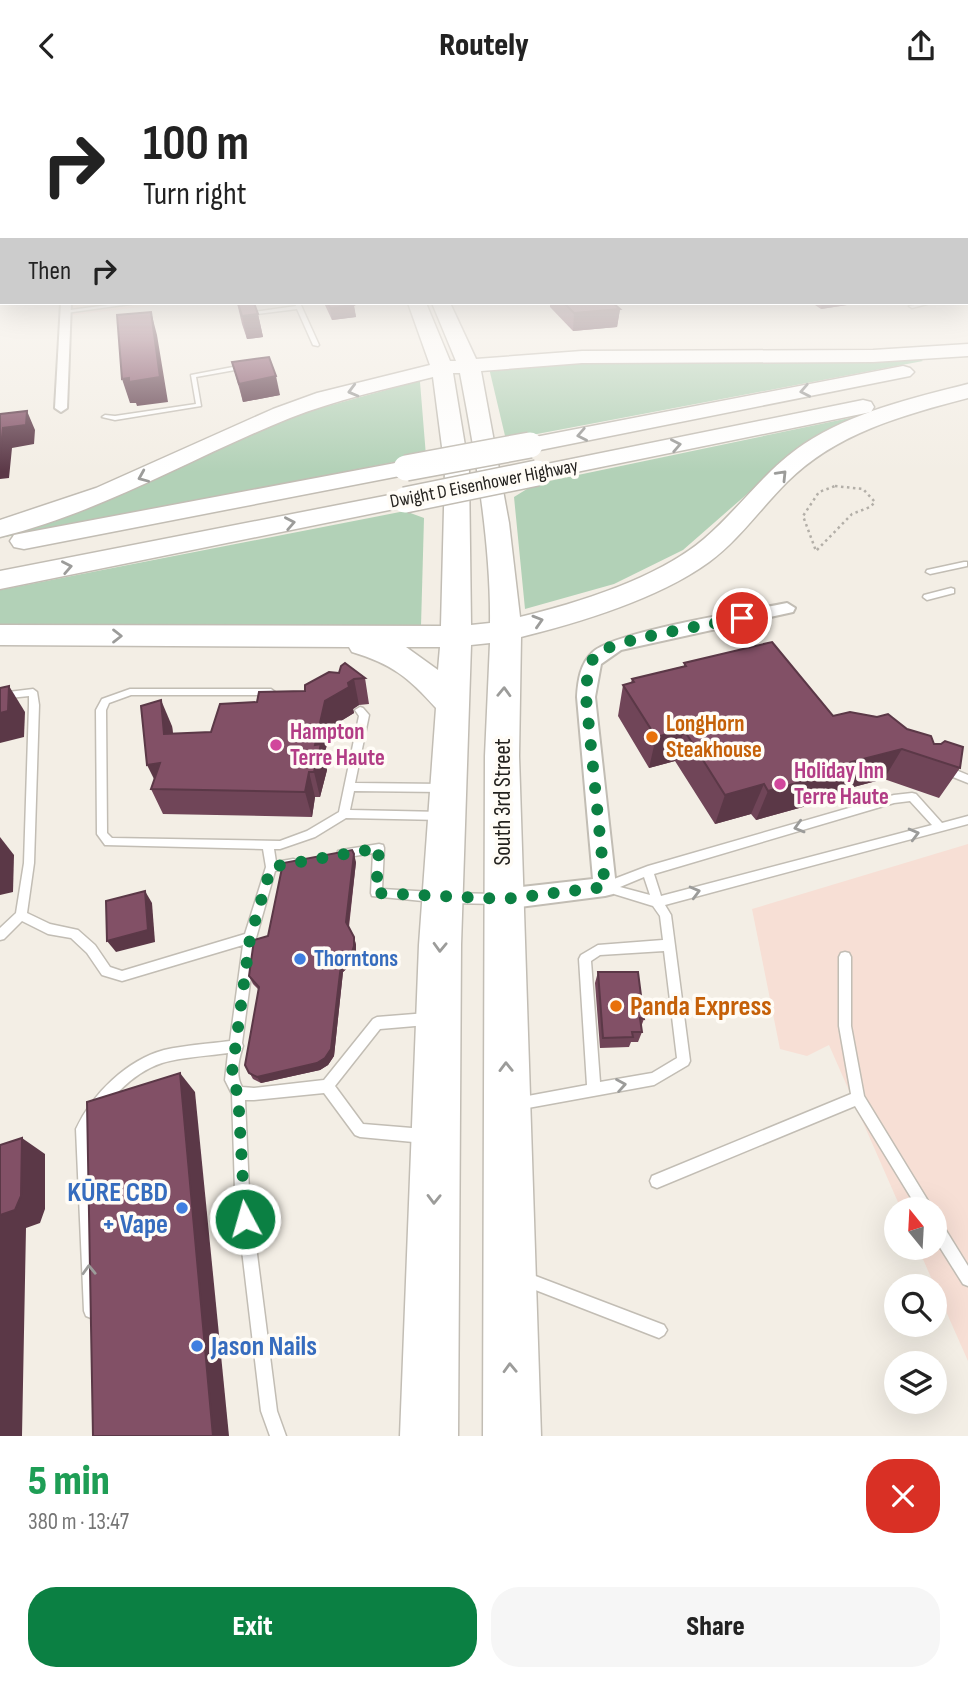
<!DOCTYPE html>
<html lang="en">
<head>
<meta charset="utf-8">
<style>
  body { margin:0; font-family:"Sofia Sans Condensed",sans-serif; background:#f6f6f6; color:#222; height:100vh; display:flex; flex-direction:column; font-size:26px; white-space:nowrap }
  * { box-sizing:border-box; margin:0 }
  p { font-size:23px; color:#767676 }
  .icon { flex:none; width:38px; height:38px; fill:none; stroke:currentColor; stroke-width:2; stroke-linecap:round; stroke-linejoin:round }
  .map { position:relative; height:1345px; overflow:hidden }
  .drawer { display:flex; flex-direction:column; background:#fff; flex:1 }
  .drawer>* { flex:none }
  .banner { position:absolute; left:0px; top:0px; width:970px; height:214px; box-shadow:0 7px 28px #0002; background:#fff; color:#222; overflow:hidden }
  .needle { width:46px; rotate:342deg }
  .fabs { position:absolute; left:884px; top:1106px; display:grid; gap:14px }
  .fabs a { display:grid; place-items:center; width:63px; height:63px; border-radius:50%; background:#fff; box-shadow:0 7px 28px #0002; font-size:35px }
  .pin { position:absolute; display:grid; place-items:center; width:60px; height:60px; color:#fff; margin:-30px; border:4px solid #fff; border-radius:50%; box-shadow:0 2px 7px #0007 }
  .me { position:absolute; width:77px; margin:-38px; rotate:354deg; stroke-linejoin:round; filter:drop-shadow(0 0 5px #0008) }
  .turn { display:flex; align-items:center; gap:24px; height:147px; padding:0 28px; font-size:32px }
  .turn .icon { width:91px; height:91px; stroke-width:2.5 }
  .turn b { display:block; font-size:49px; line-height:60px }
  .then { display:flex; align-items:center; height:66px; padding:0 28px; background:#0003; gap:14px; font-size:26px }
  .round { display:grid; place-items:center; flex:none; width:74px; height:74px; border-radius:28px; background:#f6f6f6 }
  .summary { display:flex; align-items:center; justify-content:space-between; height:119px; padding:0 28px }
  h1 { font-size:42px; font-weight:800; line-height:52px; color:#1e9e55 }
  .primary-button { display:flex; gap:14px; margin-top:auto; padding:14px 28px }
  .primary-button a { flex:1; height:80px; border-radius:28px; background:#0b8043; color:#fff; font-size:28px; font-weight:800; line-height:80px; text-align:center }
  .primary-button a+a { background:#f6f6f6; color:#222 }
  header { display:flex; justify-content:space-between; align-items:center; height:91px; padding:0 28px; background:#fff; font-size:32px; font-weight:800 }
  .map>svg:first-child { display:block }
  .commercial { fill:#f7dfd5 }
  .green { fill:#b2d1b7 }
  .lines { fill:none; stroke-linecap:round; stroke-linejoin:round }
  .lane-casing { stroke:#c2bdb4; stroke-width:3 }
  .street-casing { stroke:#c2bdb4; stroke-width:4 }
  .highway-casing { stroke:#c2bdb4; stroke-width:3 }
  .path { stroke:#b3afa8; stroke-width:2.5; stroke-dasharray:2.5 3.5; stroke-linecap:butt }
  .lane { fill:#fff; fill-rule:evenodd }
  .street { fill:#fff; fill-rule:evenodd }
  .highway { fill:#fff; fill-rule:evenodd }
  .highway-bridge-casing { stroke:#c2bdb4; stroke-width:28; stroke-linecap:butt }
  .highway-bridge { stroke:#fff; stroke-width:25 }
  .wall { fill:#704558 }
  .shaded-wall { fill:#5b3847 }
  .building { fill:#825066; stroke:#5b3847; stroke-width:2 }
  .oneway { stroke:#9c9c9a }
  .route { stroke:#0b8043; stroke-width:12; stroke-dasharray:0 21.6 }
  .food-dot { fill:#e8710a; stroke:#fffcf6; stroke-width:2.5 }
  .hotel-dot { fill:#d1479c; stroke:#fffcf6; stroke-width:2.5 }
  .shop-dot { fill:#3f7fe0; stroke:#fffcf6; stroke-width:2.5 }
  .labels { text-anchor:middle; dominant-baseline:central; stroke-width:7; stroke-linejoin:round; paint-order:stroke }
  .far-street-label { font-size:19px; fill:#24221f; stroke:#fffcf6 }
  .food-label { font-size:23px; font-weight:bold; fill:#c56008; stroke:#fffcf6; text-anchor:start }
  .hotel-label { font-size:23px; font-weight:bold; fill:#b23c85; stroke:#fffcf6; text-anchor:start }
  .street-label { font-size:23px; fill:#24221f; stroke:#fffcf6 }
  .shop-label { font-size:23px; font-weight:bold; fill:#366cbe; stroke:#fffcf6; text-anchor:start }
  .near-food-label { font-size:28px; font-weight:bold; fill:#c56008; stroke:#fffcf6; text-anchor:start }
  .near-shop-label { font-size:28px; font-weight:bold; fill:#366cbe; stroke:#fffcf6; text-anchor:end }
</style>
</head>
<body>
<header><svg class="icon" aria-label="back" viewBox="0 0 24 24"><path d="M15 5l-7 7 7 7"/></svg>Routely<svg class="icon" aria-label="share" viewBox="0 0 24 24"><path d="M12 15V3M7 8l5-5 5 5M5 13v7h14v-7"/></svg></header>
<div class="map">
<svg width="968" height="1345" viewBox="0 0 968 1345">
  <rect width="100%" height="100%" fill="#f3eee5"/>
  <!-- commercial -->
  <g class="commercial">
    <polygon points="73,212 174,212 73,224"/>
    <polygon points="968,753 968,1270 918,1157 934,1157 934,1118 901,1118 829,954 807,965 780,958 752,818"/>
  </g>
  <!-- green -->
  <g class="green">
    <polygon points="917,266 923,270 506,349 489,277 639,269"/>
    <polygon points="415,291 420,291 426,365 0,447 0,442 200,366 306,321"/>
    <polygon points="854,326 857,329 803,354 683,459 614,493 525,518 514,406 535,393"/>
    <polygon points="405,420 424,427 421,535 0,536 0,499"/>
  </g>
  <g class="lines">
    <!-- lane casing -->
    <g class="lane-casing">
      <g id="lane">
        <polygon points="123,212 137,212 66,222 63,220"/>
        <polygon points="295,212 300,212 319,254 318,255 313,254 297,218 257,223 254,221 296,215"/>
        <polygon points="926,212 927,213 912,217 909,215"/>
        <polygon points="233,276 236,278 235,279 196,286 201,315 115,329 102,326 105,324 115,325 196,313 191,284"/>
        <polygon points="964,471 967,471 967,475 930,483 926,481 927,479"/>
        <polygon points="951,497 954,498 954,502 927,509 923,506 924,504"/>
        <path d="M33 598 37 601 39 614 34 772 27 822 50 833 78 839 95 854 110 876 122 880 245 843 266 776 263 758 105 754 97 743 96 619 102 608 130 598H271L275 601 271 604H131L109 612 106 619 107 742 112 747 280 750 307 740 339 721 359 625 355 619 360 616 363 617 369 624 355 692 443 693 446 694 448 697 446 700 443 701 354 700 350 719 442 721 446 722 447 725 446 728 442 729 346 727 315 746 280 758H274L276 771 293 768 297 769 298 772 297 775 275 780 256 847 242 952 243 955C239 967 235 984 242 996L254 997 324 989 373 928 377 926 427 922 431 924 433 928 431 932 427 934 380 938 335 995 363 1033 424 1038 429 1040 431 1045 429 1050 424 1052 360 1046 355 1044 324 1002 254 1009H245L249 1100 277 1320 286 1345H270L261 1320 235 1100 232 1003 225 989 228 962C207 965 183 966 162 972 131 982 105 1012 90 1039L98 1220 96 1225 91 1227 86 1225 84 1220 76 1038C92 1003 127 969 164 959 186 954 208 953 230 950L243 854 122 890 102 884 87 862 71 847 48 843 22 830 4 848 0 849V837L16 822 24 772 29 614V605L0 608V602Z"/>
        <polygon points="946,675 968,684 968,692 943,682 941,679 943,676"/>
        <path d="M912 702 916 703 942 732 968 725V733L665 814 671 824 690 970 688 974 654 994 517 1019 512 1018 511 1013 512 1008 517 1007 587 994 579 868 581 864 598 854 663 849 660 825 653 815 601 799 600 796 601 793 648 775 894 704ZM910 710 932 734 661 805 654 783 894 712ZM644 786 650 804 620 796ZM664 860 677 967 652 982 600 991 591 870 600 864Z"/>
        <polygon points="379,753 383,754 384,757 382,798 433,801 437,803 438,806 437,809 433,811 372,805 371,802 373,762 342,767 338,766 337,763 338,760 342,759"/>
        <polygon points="451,802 496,803 500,805 501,808 500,811 496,813 451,812 447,810 446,807 447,804"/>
        <polygon points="845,861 849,862 851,866 851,935 864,1005 933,1118 918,1118 855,1015 657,1097 652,1095 650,1090 652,1085 851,1003 839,935 839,866 841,862"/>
        <polygon points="934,1126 939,1128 968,1175 968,1195 963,1193 934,1147"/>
        <polygon points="525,1181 664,1234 667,1239 664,1244 659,1247 520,1193 518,1188 520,1183"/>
      </g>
    </g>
    <!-- street casing -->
    <g class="street-casing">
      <g id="street">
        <polygon points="61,212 71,212 67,317 61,321 55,317"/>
        <path d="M787 512 795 517 793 521 621 559 601 573 595 606 616 796 613 803 605 805 504 818 496 815 493 808 496 801 504 798 593 788 577 606C578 590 580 573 593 561 617 540 748 520 787 512Z"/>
      </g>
    </g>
    <!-- highway casing -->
    <g class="highway-casing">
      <g id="highway">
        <path d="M408 212H426L450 270H456L432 212H450L476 268 582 260 873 259 968 253V265L873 271 582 272 481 280 509 432 520 526C578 512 658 487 704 448 739 418 765 379 804 353 853 321 912 307 968 293V307C903 324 836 342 787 391 760 418 739 449 709 471 658 508 581 531 521 546L519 665 541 1345H483L485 665 490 552 471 554 461 854 458 1345H400L419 854 436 617C408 586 392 573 352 561L349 556 0 554V534L441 535 445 379 433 286C385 298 336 309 290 327 193 366 102 421 0 446V429L96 397 273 318 317 302 430 274ZM453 282H460C475 361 491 452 490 532L471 534 469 379ZM406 556H440L438 579Z"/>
        <polygon points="903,275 910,277 914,281 910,285 530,361 522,359 518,354 522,349 530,347"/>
        <polygon points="863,309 871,311 874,316 871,321 537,389 528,387 525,382 528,377 537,375"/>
        <polygon points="406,370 415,372 418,377 415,382 24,458 14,456 10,450 14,444 24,442"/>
        <polygon points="405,401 414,404 418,409 414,414 0,498 0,480"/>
      </g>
    </g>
    <!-- path -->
    <polygon class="path" points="835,395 863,398 875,411 870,416 852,423 816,460 803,425 819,401"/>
    <!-- lane -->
    <use href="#lane" class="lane"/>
    <!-- street -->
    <use href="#street" class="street"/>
    <!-- highway -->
    <use href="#highway" class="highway"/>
    <!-- highway-bridge casing -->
    <g class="highway-bridge-casing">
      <g id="highway-bridge">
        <polyline points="406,377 530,354"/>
        <polyline points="405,409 537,382"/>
      </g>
    </g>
    <!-- highway-bridge -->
    <use href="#highway-bridge" class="highway-bridge"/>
  </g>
  <!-- wall -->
  <g class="wall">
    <polygon points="237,212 258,223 263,246 247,248 242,233"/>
    <polygon points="324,212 353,212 356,226 332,229"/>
    <polygon points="550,212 613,212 620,218 617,236 573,240 550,216"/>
    <polygon points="812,212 860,212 821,218"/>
    <polygon points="232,271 280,304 243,311"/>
    <polygon points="684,572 833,625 907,638 934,653 960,677 939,707 884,688 842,699 839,706 756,729 751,723 715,733 675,670 649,677 618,625 623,594 631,592 632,588 684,575"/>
    <polygon points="339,582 365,587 369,613 359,614 353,618 354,622 331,636 324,666 327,679 320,706 315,706 312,726 163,723 151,698 172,635 173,643 211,641 257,611 305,600"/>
    <polygon points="356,771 349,836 354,846 356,854 356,863 353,872 343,881 334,965 328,974 320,979 261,992 253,988 245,974 259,899 253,893 249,885 268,845"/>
    <polygon points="598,881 644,928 641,936 642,941 638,951 631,951 629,956 600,957 595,892"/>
  </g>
  <!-- shaded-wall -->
  <g class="shaded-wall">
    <polygon points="822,212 860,212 821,218"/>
    <polygon points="354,214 356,226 332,229 330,217"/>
    <polygon points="620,218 617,236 573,240 574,222"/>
    <polygon points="151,221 157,244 168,311 137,315 136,312 130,312 122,288 129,287"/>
    <polygon points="258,223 263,246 247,248 242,225"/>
    <polygon points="276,285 280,304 243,311 239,293"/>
    <polygon points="27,320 35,339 34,353 12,357 9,387 0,388 0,365 3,337"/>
    <polygon points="354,588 359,614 353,618 354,622 331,636 324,666 327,679 320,706 314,681 315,654 325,610"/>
    <polygon points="9,595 25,621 24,646 0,652 0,622"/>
    <polygon points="161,609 172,635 176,669 164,643"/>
    <polygon points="684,639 675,670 649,677 656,646"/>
    <polygon points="902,658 884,688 842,699 839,706 756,729 768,700 851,671"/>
    <polygon points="160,672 159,698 147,674"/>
    <polygon points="309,681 315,706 312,726 305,701"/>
    <polygon points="764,693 751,723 715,733 725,704"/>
    <polygon points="0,746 14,764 13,801 0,804"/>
    <polygon points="354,763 356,771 348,839 346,831"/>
    <polygon points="145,800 152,812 155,851 116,861 107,850"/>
    <polygon points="354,846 356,854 356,863 353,872 343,881 334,965 328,974 320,979 261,992 257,986 341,874"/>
    <polygon points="180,982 195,1001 229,1345 213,1345"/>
    <polygon points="22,1047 45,1063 45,1118 40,1132 26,1137 22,1345 0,1345 0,1124"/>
  </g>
  <!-- building -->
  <g class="building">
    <polygon points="238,212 254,212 258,223 242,225"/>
    <polygon points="328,212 353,212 354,214 330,217"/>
    <polygon points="564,212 613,212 620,218 574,222"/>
    <polygon points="151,221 160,286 129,291 129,287 122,288 117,224"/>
    <polygon points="269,266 276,285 239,293 232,271"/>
    <polygon points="27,320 26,334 3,337 0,365 0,323"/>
    <polygon points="772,551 833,625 850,621 877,626 888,623 907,638 931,645 934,653 941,653 945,650 963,656 960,677 902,658 851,671 855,676 768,700 764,693 725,704 684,639 656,646 623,594 634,591 632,588 686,575 684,572"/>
    <polygon points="345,572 365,587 354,588 348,592 349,596 325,610 315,654 321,653 314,681 309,681 305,701 151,698 160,672 147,674 141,615 161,609 164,643 211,641 220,613 257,611 259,601 305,600 305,594 329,581 339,582 341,575"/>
    <polygon points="9,595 8,620 0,622 0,597"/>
    <polygon points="352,759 354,763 346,831 354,846 354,855 351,864 341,874 331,958 325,967 317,972 257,986 249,982 245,974 259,896 249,885 254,849 268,845 283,772"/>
    <polygon points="145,800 148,839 107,850 106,810"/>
    <polygon points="598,881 638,881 644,928 640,927 642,941 632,941 633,946 603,947"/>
    <polygon points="180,982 213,1345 93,1345 87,1011"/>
    <polygon points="22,1047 21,1105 15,1119 0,1124 0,1130 0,1054"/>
  </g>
  <!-- one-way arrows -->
  <defs><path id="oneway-chevron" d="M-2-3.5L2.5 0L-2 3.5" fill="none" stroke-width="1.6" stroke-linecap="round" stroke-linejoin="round" transform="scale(1.75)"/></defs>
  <g class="oneway">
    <use href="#oneway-chevron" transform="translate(353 300) rotate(165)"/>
    <use href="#oneway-chevron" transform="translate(805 300) rotate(169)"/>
    <use href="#oneway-chevron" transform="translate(582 344) rotate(169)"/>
    <use href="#oneway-chevron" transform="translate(676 354) rotate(-11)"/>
    <use href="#oneway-chevron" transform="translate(782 384) rotate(-46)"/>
    <use href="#oneway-chevron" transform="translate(143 386) rotate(157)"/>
    <use href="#oneway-chevron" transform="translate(290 432) rotate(-11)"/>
    <use href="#oneway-chevron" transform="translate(67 476) rotate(-11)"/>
    <use href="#oneway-chevron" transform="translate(538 530) rotate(-17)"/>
    <use href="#oneway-chevron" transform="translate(117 545)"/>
    <use href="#oneway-chevron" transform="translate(504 601) rotate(-88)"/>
    <use href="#oneway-chevron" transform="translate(799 736) rotate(164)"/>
    <use href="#oneway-chevron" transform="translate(914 743) rotate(-15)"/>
    <use href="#oneway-chevron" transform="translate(695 801) rotate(-15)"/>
    <use href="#oneway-chevron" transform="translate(440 856) rotate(92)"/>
    <use href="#oneway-chevron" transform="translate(506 976) rotate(-91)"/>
    <use href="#oneway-chevron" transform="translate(621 994) rotate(-10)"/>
    <use href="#oneway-chevron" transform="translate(434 1108) rotate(91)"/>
    <use href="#oneway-chevron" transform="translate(89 1179) rotate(-92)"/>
    <use href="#oneway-chevron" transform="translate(510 1277) rotate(-92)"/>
  </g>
  <!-- sky -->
  <linearGradient id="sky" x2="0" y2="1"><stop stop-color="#96c2ef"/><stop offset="0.5" stop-color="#faf7f3"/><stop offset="1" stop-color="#faf7f3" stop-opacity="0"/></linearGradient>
  <rect width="968" height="381" fill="url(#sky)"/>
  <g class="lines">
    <!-- route -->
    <path class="route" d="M245 1128 238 1002 231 989 250 847 271 776 379 757 376 802 504 808 605 796 586 606C587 593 586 575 596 564 611 548 715 533 742 527"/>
  </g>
  <!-- markers -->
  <g class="food-dot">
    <circle cx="652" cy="646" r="7"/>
    <circle cx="616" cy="915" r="7"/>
  </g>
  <g class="hotel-dot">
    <circle cx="276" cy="654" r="7"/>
    <circle cx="780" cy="693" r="7"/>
  </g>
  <g class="shop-dot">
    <circle cx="300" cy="868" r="7"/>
    <circle cx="182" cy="1117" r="7"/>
    <circle cx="197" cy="1255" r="7"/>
  </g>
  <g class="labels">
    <!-- far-street labels -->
    <g class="far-street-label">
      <text transform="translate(484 393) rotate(-11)">Dwight D Eisenhower Highway</text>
    </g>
    <!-- food labels -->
    <g class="food-label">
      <text x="666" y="633">LongHorn<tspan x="666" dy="26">Steakhouse</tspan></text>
    </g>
    <!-- hotel labels -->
    <g class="hotel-label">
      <text x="290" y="641">Hampton<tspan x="290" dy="26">Terre Haute</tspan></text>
      <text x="794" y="680">Holiday Inn<tspan x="794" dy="26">Terre Haute</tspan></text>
    </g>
    <!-- street labels -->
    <g class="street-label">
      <text transform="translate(503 711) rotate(-90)">South 3rd Street</text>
    </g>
    <!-- shop labels -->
    <g class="shop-label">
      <text x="314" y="868">Thorntons</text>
    </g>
    <!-- near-food labels -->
    <g class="near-food-label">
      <text x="630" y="915">Panda Express</text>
    </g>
    <!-- near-shop labels -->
    <g class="near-shop-label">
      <text x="168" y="1101">KŪRE CBD<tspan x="168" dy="32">+ Vape</tspan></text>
      <text x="211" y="1255" text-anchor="start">Jason Nails</text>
    </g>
  </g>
</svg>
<div class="fabs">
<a><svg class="needle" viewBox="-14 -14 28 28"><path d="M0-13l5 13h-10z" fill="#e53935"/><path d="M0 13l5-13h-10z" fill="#767676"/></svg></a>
<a><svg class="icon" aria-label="search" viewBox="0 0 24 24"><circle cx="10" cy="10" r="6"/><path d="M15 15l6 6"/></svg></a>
<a><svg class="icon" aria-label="layers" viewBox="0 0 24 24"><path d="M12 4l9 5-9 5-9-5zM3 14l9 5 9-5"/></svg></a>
</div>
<div class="pin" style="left:742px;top:527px;background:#d93025"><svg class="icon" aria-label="arrive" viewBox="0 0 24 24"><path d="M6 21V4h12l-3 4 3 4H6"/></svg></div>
<svg class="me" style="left:245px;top:1128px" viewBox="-20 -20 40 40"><circle r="17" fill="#0b8043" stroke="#fff" stroke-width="3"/><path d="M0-11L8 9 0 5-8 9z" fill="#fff"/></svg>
<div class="banner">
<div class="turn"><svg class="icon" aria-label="right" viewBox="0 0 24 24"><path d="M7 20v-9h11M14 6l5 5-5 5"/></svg><div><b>100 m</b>Turn right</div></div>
<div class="then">Then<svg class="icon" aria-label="right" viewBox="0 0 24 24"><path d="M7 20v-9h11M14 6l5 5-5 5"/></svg></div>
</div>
</div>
<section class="drawer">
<div class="summary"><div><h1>5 min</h1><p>380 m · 13:47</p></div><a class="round" style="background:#d93025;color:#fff"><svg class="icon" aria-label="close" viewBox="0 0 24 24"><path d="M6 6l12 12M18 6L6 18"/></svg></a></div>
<div class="primary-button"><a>Exit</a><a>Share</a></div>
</section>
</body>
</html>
